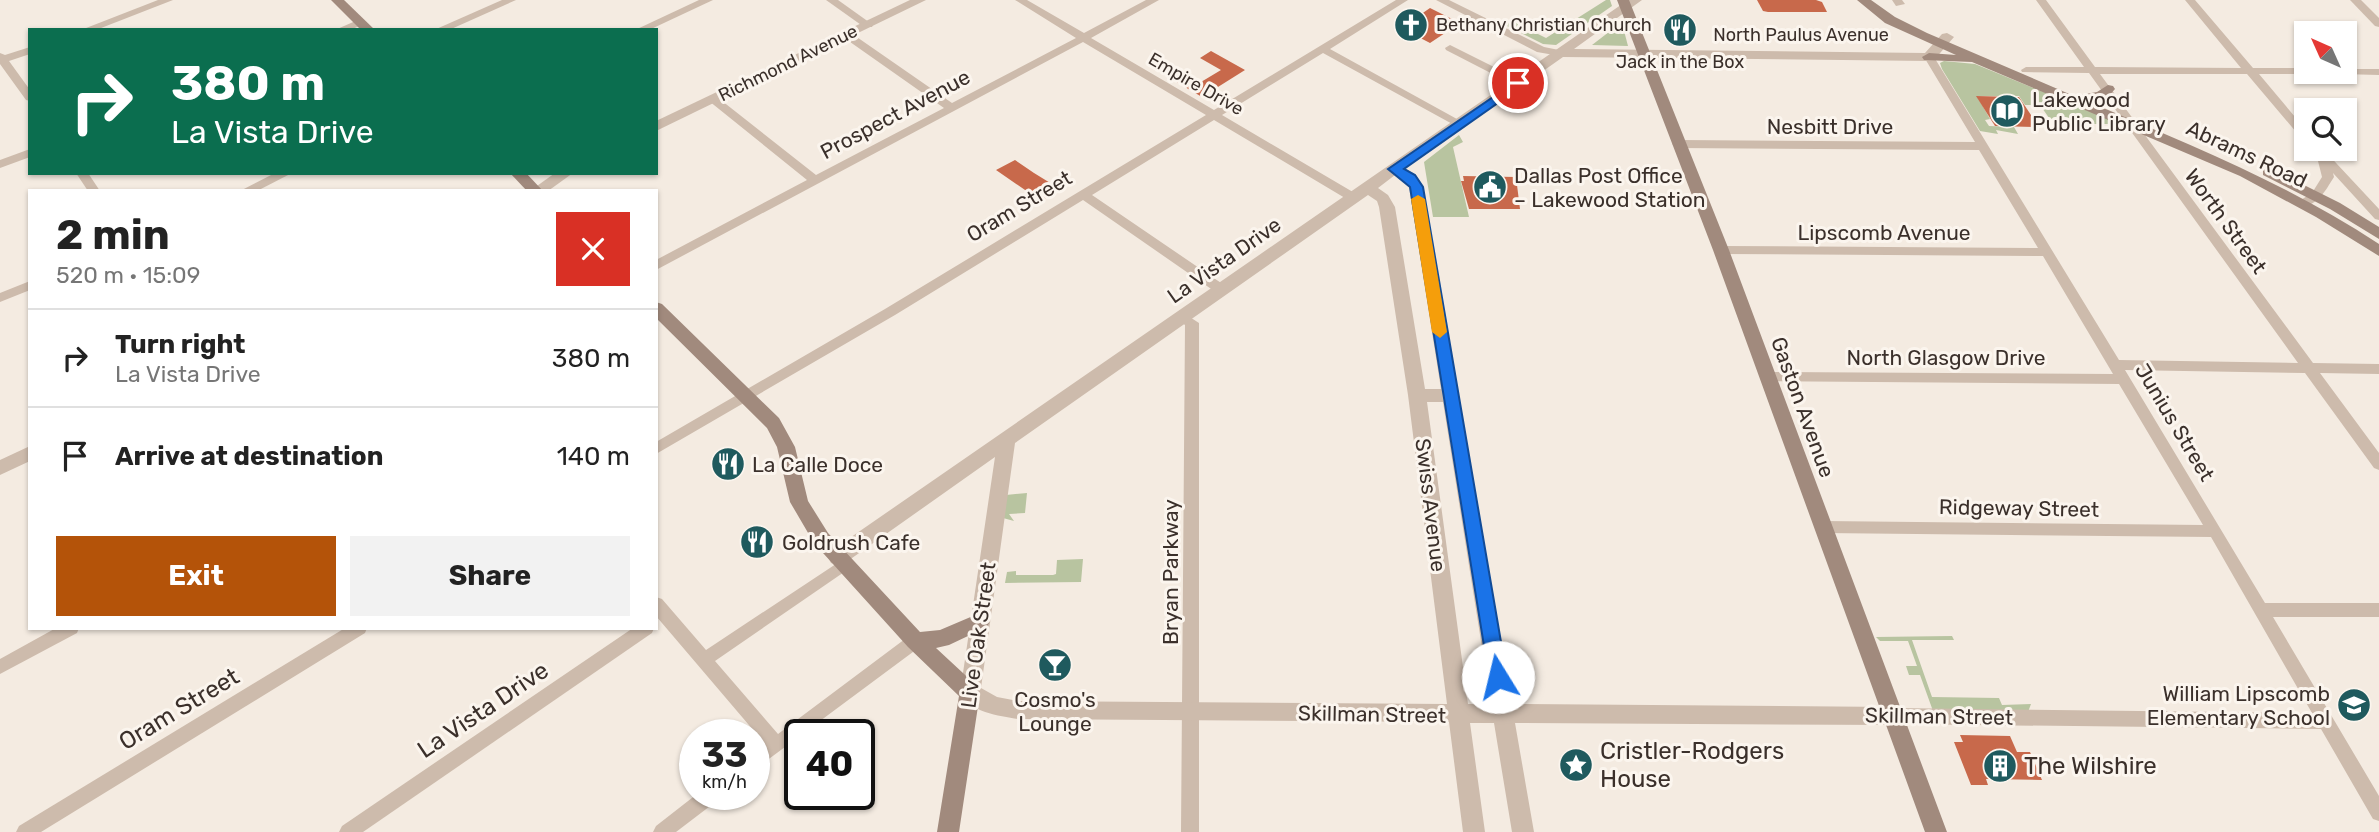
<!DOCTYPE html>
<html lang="en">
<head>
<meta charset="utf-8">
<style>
  body { margin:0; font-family:Rubik,sans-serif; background:#f2f2f2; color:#222; height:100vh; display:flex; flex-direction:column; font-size:26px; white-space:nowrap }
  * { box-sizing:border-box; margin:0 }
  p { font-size:23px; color:#767676 }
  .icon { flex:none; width:38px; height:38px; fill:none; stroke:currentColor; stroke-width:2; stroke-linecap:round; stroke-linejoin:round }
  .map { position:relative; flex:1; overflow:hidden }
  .details { position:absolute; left:28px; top:189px; width:630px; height:441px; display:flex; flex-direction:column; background:#fff; border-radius:0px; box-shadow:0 2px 5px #0004 }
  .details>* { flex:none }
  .top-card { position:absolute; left:28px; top:28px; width:630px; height:147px; border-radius:0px; box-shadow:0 2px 5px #0004; background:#0b6e4f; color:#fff; overflow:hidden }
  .needle { width:46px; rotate:315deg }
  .controls { position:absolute; left:2294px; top:21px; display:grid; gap:14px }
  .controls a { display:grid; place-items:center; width:63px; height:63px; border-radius:0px; background:#fff; box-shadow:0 2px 5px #0004; font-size:35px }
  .speed { position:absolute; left:679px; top:719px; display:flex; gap:14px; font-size:35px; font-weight:700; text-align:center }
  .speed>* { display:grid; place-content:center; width:91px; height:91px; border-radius:50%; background:#fff; box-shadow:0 2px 5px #0004; line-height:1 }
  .speed small { font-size:18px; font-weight:400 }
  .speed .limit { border:4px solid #111; border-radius:10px; background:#fff; color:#111 }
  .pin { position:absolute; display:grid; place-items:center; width:60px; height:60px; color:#fff; margin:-30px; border:4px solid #fff; border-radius:50%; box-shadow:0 2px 7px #0007 }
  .me { position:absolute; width:77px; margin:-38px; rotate:351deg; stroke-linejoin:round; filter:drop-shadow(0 0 5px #0008) }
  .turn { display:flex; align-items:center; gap:24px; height:147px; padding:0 28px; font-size:32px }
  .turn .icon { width:91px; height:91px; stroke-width:2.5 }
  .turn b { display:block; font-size:49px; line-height:60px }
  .round { display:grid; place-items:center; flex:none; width:74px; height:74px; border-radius:0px; background:#f2f2f2 }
  .head { display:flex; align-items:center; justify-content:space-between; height:119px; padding:0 28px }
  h1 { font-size:42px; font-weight:700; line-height:52px }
  .action { display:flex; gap:14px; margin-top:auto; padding:14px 28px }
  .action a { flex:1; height:80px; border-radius:0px; background:#b45309; color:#fff; font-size:28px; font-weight:700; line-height:80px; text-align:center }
  .action a+a { background:#f2f2f2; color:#222 }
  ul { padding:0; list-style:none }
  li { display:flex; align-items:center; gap:21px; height:98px; padding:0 28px; border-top:2px solid #e0e0e0 }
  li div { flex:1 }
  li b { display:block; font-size:26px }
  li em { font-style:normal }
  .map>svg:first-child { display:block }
  .green { fill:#b8c4a0 }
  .building { fill:#c8694b }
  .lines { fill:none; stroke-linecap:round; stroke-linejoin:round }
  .minor { fill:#cdbbac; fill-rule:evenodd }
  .tertiary { fill:#cdbbac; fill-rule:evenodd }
  .secondary { fill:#a18a7d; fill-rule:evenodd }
  .route { fill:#1a73e8; stroke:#114b97; stroke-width:2 }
  .slow { fill:#f59e0b }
  .labels { text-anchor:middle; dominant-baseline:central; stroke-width:6; stroke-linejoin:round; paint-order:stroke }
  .far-poi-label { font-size:18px; fill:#3b302b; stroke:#fbf5ee; text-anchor:start }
  .far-street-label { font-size:18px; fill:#3b302b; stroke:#fbf5ee }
  .poi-label { font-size:21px; fill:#3b302b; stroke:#fbf5ee; text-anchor:start }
  .street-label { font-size:21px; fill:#3b302b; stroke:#fbf5ee }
  .near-street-label { font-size:24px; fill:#3b302b; stroke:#fbf5ee }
  .near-poi-label { font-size:24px; fill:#3b302b; stroke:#fbf5ee; text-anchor:start }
</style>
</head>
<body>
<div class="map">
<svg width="2379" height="832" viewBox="0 0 2379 832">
  <rect width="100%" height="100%" fill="#f4ebe1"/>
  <!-- green -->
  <g class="green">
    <polygon points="1606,0 1610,0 1612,6 1556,45 1543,44 1505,25 1512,21 1546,38"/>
    <polygon points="1618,25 1623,27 1628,46 1592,45"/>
    <polygon points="1944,61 1975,64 2114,121 2127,130 2114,130 2108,124 2074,124 2078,130 2071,131 2065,125 2054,125 2040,105 2025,105 2019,96 1977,96 1990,119 1985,120 1989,126 2014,127 2018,134 1996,130 1998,134 1980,131 1942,69 1940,63"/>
    <polygon points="1459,135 1463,142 1453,147 1469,217 1433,217 1424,162"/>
    <polygon points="1027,493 1025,513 1009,514 1014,521 1003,518 1006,495"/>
    <polygon points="1083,559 1081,582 1005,583 1007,572 1016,571 1016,575 1053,575 1056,574 1057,560"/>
    <polygon points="1952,636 1954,640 1912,640 1932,697 1999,698 2002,705 2031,704 2028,712 1933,711 1920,675 1909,675 1906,666 1917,666 1908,641 1880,641 1876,637"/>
  </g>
  <!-- building -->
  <g class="building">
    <polygon points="1757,0 1816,0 1822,2 1827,12 1768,12 1763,11"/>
    <polygon points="1430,8 1452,19 1442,27 1448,31 1430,43 1401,28"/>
    <polygon points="1211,51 1245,70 1202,97 1168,77 1179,70 1201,82 1221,70 1200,58"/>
    <polygon points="1976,96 2019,97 2039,127 1995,126"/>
    <polygon points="1015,160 1034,173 1060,189 1041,201 996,170"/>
    <polygon points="1463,176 1516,177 1520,209 1469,209 1461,181 1464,181"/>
    <polygon points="1960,735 2010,736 2017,752 2030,752 2042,780 1986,779 1988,785 1971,785 1954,742 1963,742"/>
  </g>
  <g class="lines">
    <!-- minor -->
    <g class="minor">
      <polygon points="158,0 173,0 96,30 81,30"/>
      <polygon points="502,0 516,0 449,30 434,30"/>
      <polygon points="699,0 713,0 649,30 635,30"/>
      <polygon points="826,0 838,0 873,25 872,27 864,27"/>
      <polygon points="1015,0 1027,0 1084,33 1146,0 1159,0 1091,38 1214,110 1396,0 1408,0 1330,49 1466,124 1460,127 1456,126 1323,53 1222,115 1358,195 1360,198 1358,201 1350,201 1214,120 1092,195 1227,287 1228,290 1227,293 1217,293 1083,200 895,315 656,454 656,442 885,309 1206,115 1083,42 656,270 656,260 807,180 709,101 709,97 717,97 816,175 944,108 843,37 843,33 851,33 952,103 1076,38"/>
      <polygon points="1436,0 1449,0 1544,47 1564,51 1565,53 1560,56 1537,52"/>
      <polygon points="1892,0 1902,0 1905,4 1896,6"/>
      <polygon points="2036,0 2046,0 2095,67 2241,68 2185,0 2195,0 2253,68 2306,68 2306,72 2311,72 2306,74 2259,74 2306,130 2306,141 2302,139 2247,74 2100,74 2313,363 2379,364 2379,374 2320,373 2379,453 2379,470 2374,468 2305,373 2125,370 2265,603 2379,603 2379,617 2273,617 2379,796 2379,821 2373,819 2321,729 1893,724 1887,721 1885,716 1887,711 1893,708 2312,713 2211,537 1823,533 1818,531 1815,527 1818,523 1823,521 2203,525 2119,384 1763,381 1761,377 1763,373 1768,372 2113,374 2043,256 1721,254 1715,250 1721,246 2038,248 1979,150 1678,148 1672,144 1678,140 1975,142 1924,57 1925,55 1933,55 1934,57 2119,360 2298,363 2089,73 2022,72 2021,70 2026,67 2084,67"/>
      <polygon points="2350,0 2361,0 2379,18 2379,27 2375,26"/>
      <polygon points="360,19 364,20 364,24 350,30 335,30"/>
      <polygon points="1450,45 1522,81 1523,83 1522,85 1514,85 1446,50 1445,48"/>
      <polygon points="30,47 30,54 9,61 30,90 30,101 26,100 0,64 0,53 5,55"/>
      <polygon points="2345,69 2379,69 2379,75 2341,74 2340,72 2345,72"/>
      <polygon points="30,149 30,157 0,168 0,160"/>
      <path d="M2311 149H2323L2379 209V220L2375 219 2333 173 2334 177C2325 191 2317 208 2298 206L2296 203 2312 193 2322 177 2317 157Z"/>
      <polygon points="76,173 88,173 100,191 88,191"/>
      <polygon points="275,173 292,173 257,191 240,191"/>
      <polygon points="30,281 30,290 0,302 0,293"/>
      <polygon points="1182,312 1199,323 1199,832 1181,832 1185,325 1175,317"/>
      <polygon points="845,558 850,560 853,564 850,568 715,661 778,734 909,636 915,634 921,636 923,641 921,646 754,770 754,752 765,744 656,616 656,597 662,599 706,650"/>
      <polygon points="56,628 79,628 77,633 0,674 0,659"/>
      <polygon points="345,628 367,628 365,633 41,832 16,832 19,826"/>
      <polygon points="633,628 654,628 652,633 363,832 339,832 342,826"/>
      <polygon points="697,794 721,794 718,800 676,832 653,832 656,826"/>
    </g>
    <!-- tertiary -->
    <g class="tertiary">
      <polygon points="910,0 926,0 656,131 656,121"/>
      <path d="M1628 0H1642L1574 49 1925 53 1942 34 1947 33 1954 37 1934 60 1929 61 1563 57 1405 168 1416 175 1423 187 1512 704 1893 707 1900 709 1903 716 1900 723 1893 725 1515 723 1534 832H1512L1494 723H1470L1485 832H1463L1449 722 1018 719C999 716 969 712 960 693L995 457 845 563 838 565 831 563 828 557 831 551ZM1395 175 1405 181 1409 187 1441 389H1425L1395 207 1388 195 1378 188ZM1368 195 1377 201 1379 207 1408 395 1447 704 1018 701 997 697 981 688 1015 443ZM1427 402H1443L1491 704H1468Z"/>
      <polygon points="555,173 573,173 548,191 530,191"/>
      <polygon points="30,446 30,461 0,475 0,460"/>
    </g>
    <!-- secondary -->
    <g class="secondary">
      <polygon points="331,0 344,0 375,30 361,30"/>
      <polygon points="1617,0 1629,0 1729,250 1947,832 1925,832 1713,250"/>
      <path d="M1857 0H1871L1895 17 1927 33 2074 96 2097 92 2108 85 2113 86 2115 89 2106 99 2089 102C2191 145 2286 183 2379 244V256L2316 217 2240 176 1972 62 1924 60 1922 57 1929 53 1956 55 1885 23Z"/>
      <polygon points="2268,167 2340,203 2379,227 2379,239 2330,209 2263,175 2263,169"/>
      <polygon points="510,173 526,173 543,191 527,191"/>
      <polygon points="656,302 662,304 779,418 795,447 808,501 828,533 920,632 940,630 980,613 987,615 990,621 987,627 949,645 936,648 977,686 980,693 959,832 937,832 959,696 908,647 814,543 790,502 777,447 767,428 656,318"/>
    </g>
  </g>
  <!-- route -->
  <polygon class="route" points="1518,80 1524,83 1522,86 1404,169 1415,175 1423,187 1507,677 1505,683 1498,685 1491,683 1489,677 1410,187 1388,169"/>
  <!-- slow -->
  <polygon class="slow" points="1418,195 1425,199 1447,332 1440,338 1432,332 1411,199"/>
  <!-- icons -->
  <defs>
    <g id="church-disc" transform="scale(1.75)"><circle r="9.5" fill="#1f5a5e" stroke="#fbf5ee"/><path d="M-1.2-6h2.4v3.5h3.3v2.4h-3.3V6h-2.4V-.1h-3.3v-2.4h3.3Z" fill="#fff"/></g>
    <g id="restaurant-disc" transform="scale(1.75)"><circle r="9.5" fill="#1f5a5e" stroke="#fbf5ee"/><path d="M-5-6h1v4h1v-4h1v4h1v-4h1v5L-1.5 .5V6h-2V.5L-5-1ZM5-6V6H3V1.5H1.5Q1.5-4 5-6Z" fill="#fff"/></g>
    <g id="library-disc" transform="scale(1.75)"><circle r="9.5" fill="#1f5a5e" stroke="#fbf5ee"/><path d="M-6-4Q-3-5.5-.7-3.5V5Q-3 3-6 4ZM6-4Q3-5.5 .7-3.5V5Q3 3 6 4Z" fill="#fff"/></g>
    <g id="civic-disc" transform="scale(1.75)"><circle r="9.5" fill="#1f5a5e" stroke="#fbf5ee"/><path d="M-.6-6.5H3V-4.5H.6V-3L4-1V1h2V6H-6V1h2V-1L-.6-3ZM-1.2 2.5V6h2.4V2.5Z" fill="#fff"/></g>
    <g id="bar-disc" transform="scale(1.75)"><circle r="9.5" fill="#1f5a5e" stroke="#fbf5ee"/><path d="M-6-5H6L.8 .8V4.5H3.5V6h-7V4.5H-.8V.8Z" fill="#fff"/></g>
    <g id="school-disc" transform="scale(1.75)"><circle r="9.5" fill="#1f5a5e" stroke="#fbf5ee"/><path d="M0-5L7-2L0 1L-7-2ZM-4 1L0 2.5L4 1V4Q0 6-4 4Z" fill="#fff"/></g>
    <g id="sight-disc" transform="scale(1.75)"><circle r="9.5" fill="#1f5a5e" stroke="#fbf5ee"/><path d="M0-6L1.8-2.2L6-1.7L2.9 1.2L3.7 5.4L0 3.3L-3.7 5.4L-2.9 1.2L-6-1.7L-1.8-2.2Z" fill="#fff"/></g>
    <g id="building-disc" transform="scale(1.75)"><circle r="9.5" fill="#1f5a5e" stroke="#fbf5ee"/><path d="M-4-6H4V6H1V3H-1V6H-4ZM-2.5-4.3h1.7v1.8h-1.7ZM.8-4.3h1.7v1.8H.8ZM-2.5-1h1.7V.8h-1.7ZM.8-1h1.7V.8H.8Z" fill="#fff"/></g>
  </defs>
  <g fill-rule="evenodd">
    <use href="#church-disc" x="1411" y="25"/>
    <use href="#restaurant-disc" x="1680" y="30"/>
    <use href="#library-disc" x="2007" y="111"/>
    <use href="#civic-disc" x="1490" y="187"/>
    <use href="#restaurant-disc" x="728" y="464"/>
    <use href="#restaurant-disc" x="757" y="542"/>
    <use href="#bar-disc" x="1055" y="665"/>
    <use href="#school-disc" x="2354" y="705"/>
    <use href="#sight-disc" x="1576" y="765"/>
    <use href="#building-disc" x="2000" y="766"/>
  </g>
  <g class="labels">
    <!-- far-poi labels -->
    <g class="far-poi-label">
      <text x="1436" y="25">Bethany Christian Church</text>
      <text x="1680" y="62" text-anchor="middle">Jack in the Box</text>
    </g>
    <!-- far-street labels -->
    <g class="far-street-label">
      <text x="1801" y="35">North Paulus Avenue</text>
      <text transform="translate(788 63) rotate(-26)">Richmond Avenue</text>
      <text transform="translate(1196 84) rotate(30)">Empire Drive</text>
    </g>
    <!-- poi labels -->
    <g class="poi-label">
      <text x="2032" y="99">Lakewood<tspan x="2032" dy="24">Public Library</tspan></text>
      <text x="1514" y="175">Dallas Post Office<tspan x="1514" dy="24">– Lakewood Station</tspan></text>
      <text x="752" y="464">La Calle Doce</text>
      <text x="782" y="542">Goldrush Cafe</text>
      <text x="2330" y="693" text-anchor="end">William Lipscomb<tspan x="2330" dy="24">Elementary School</tspan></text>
      <text x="1055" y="699" text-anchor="middle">Cosmo's<tspan x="1055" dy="24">Lounge</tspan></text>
    </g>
    <!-- street labels -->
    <g class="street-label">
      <text transform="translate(895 114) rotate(-28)">Prospect Avenue</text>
      <text x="1830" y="126">Nesbitt Drive</text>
      <text transform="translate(2247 154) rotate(25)">Abrams Road</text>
      <text transform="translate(1019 206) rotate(-31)">Oram Street</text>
      <text transform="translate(2226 221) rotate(54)">Worth Street</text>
      <text x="1884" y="232">Lipscomb Avenue</text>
      <text transform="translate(1224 260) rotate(-35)">La Vista Drive</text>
      <text x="1946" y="357">North Glasgow Drive</text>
      <text transform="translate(1803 407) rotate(70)">Gaston Avenue</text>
      <text transform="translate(2175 422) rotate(59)">Junius Street</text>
      <text transform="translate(1431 505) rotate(83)">Swiss Avenue</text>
      <text transform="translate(2019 508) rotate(1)">Ridgeway Street</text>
      <text transform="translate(1170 572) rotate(-90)">Bryan Parkway</text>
      <text transform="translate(978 635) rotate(-82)">Live Oak Street</text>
      <text transform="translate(1372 714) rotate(1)">Skillman Street</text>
      <text transform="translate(1939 716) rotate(1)">Skillman Street</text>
    </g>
    <!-- near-street labels -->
    <g class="near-street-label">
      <text transform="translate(179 709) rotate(-31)">Oram Street</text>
      <text transform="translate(483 710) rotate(-34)">La Vista Drive</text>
    </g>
    <!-- near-poi labels -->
    <g class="near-poi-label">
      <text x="1600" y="751">Cristler-Rodgers<tspan x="1600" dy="28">House</tspan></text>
      <text x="2024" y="766">The Wilshire</text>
    </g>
  </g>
</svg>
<div class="controls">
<a><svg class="needle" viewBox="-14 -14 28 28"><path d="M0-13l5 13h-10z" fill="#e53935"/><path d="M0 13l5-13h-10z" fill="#767676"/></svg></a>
<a><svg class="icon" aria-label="search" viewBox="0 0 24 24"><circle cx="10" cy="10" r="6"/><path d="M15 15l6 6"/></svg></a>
</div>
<div class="speed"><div>33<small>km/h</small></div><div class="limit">40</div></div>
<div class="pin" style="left:1518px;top:83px;background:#d93025"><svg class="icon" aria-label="arrive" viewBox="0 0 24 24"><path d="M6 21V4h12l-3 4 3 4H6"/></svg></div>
<svg class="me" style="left:1498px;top:677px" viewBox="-20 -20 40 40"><circle r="19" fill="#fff"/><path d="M0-13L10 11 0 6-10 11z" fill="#1a73e8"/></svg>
<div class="top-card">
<div class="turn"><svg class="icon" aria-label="right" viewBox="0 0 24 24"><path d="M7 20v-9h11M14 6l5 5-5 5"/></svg><div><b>380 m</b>La Vista Drive</div></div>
</div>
<section class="details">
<div class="head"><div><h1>2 min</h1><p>520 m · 15:09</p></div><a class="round" style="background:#d93025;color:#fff"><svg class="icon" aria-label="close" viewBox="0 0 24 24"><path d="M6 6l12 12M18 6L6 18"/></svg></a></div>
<ul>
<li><svg class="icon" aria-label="right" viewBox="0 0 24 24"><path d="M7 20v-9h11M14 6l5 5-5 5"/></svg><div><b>Turn right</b><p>La Vista Drive</p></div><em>380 m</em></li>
<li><svg class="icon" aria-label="arrive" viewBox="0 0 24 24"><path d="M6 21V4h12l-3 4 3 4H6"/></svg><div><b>Arrive at destination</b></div><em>140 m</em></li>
</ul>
<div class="action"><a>Exit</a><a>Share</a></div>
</section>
</div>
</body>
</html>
